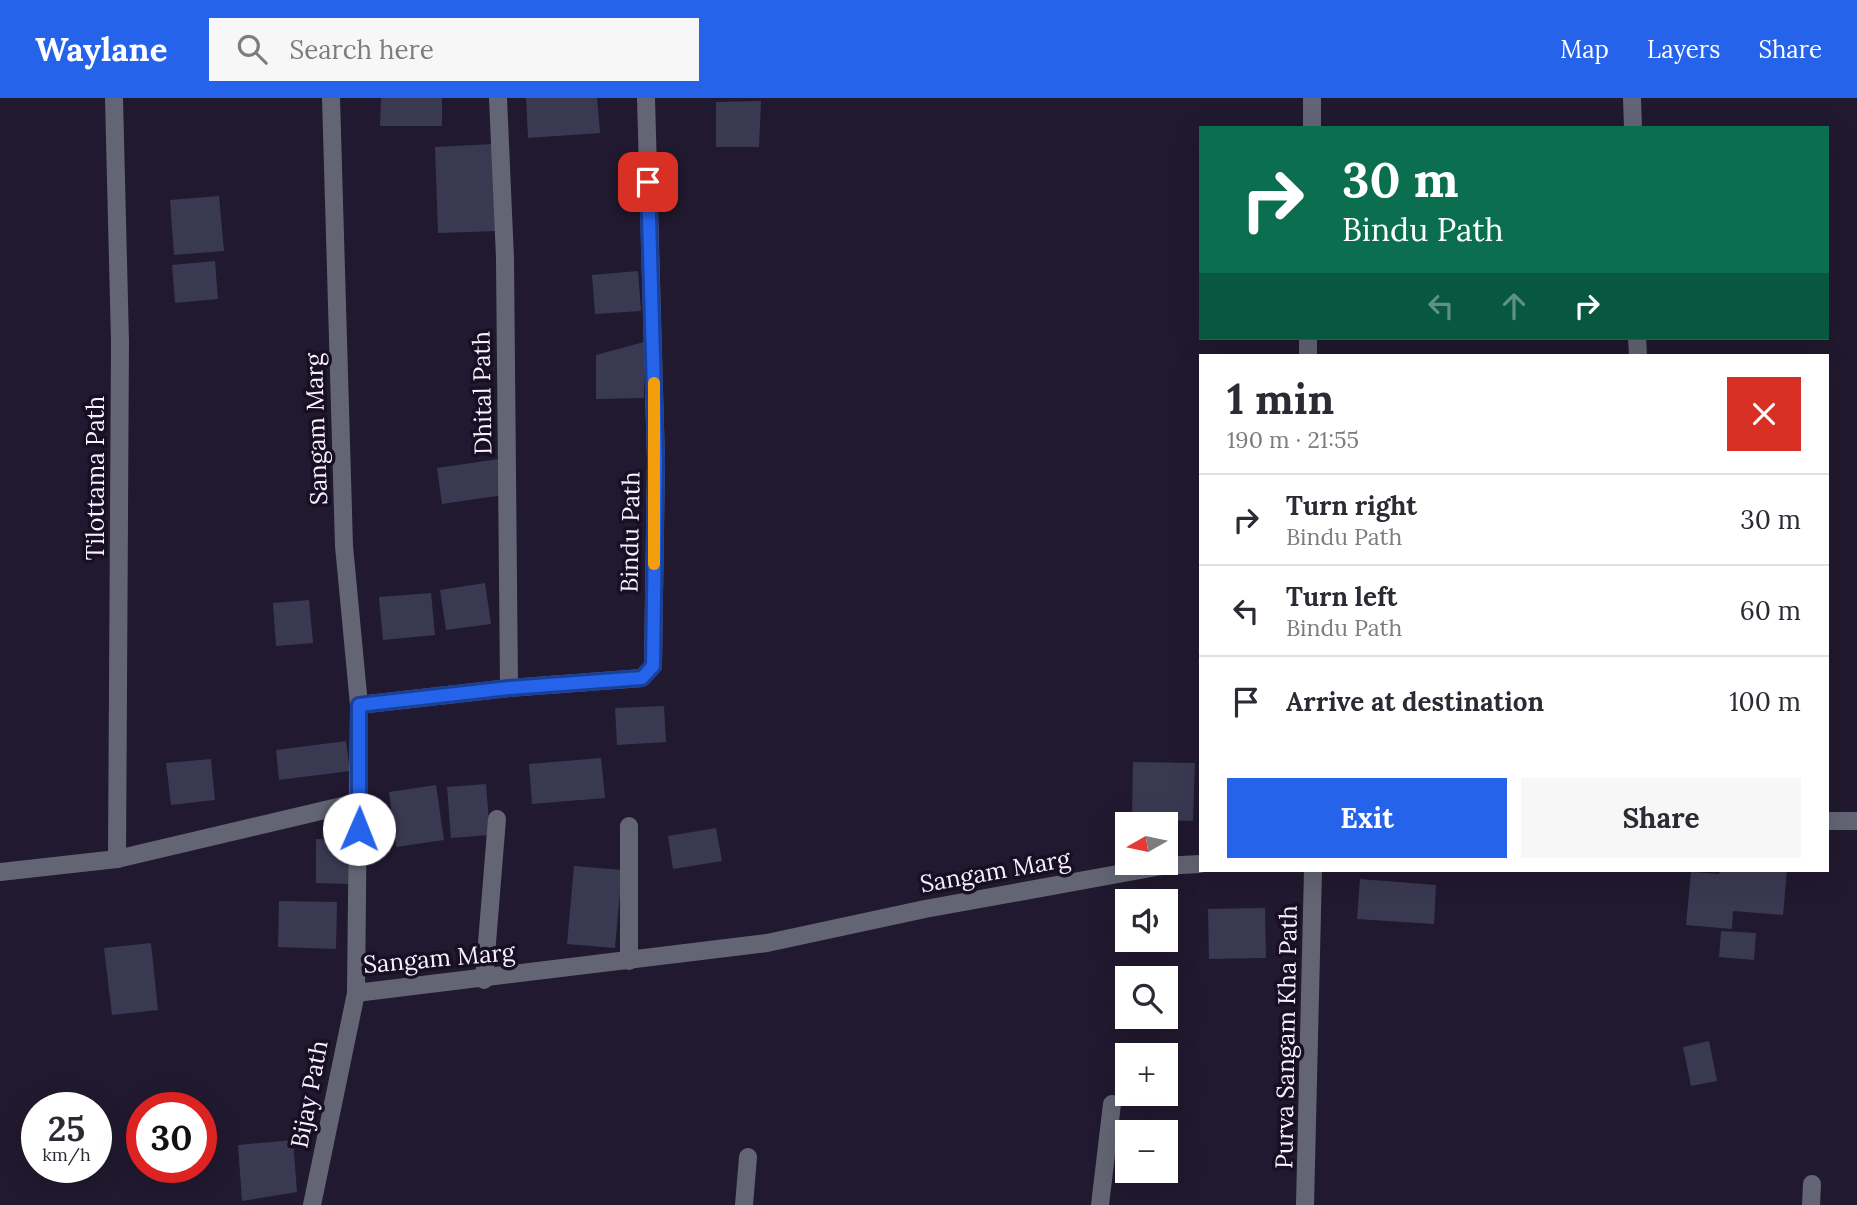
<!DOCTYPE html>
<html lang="en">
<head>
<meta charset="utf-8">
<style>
  body { margin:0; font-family:Lora,serif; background:#f7f7f7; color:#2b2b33; height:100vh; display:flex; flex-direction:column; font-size:26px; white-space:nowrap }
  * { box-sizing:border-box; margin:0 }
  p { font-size:23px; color:#7c7c81 }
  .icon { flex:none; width:38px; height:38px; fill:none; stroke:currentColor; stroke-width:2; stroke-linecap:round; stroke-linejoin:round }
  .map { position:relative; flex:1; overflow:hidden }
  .side { position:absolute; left:1199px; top:256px; width:630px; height:518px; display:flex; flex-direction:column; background:#fff; border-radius:0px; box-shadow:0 7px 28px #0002 }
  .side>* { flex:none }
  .top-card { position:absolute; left:1199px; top:28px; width:630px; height:214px; border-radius:0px; box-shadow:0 7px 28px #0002; background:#0b6e4f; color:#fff; overflow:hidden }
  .needle { width:46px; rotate:261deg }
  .buttons { position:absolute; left:1115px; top:714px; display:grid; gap:14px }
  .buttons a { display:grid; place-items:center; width:63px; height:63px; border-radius:0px; background:#fff; box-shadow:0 7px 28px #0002; font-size:35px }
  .speed { position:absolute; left:21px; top:994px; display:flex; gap:14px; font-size:35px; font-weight:700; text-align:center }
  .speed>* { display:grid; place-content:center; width:91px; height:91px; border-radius:50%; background:#fff; box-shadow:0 7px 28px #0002; line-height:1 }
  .speed small { font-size:18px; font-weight:400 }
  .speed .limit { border:10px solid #d22; background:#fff; color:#111 }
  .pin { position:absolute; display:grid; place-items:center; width:60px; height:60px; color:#fff; margin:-30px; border-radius:14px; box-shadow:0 4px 10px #0006 }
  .me { position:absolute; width:77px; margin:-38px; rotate:1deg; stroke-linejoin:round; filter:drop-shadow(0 0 5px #0008) }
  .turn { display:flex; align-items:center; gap:24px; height:147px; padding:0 28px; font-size:32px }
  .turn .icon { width:91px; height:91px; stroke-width:2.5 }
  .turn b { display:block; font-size:49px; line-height:60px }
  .lanes { display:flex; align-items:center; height:66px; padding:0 28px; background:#0003; justify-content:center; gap:35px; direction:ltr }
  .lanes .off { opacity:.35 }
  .round { display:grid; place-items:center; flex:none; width:74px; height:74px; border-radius:0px; background:#f7f7f7 }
  .summary { display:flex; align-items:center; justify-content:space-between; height:119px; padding:0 28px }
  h1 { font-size:42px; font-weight:700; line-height:52px }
  .action { display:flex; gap:14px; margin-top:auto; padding:14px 28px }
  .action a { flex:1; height:80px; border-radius:0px; background:#2563eb; color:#fff; font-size:28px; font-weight:700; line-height:80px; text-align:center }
  .action a+a { background:#f7f7f7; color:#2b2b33 }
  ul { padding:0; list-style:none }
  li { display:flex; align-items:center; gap:21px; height:91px; padding:0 28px; border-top:2px solid #e1e1e2 }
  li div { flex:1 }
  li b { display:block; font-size:26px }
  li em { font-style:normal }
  header { display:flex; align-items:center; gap:42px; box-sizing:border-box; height:98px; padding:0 35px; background:#2563eb; color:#fff }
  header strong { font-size:33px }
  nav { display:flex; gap:38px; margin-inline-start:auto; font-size:24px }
  .search { width:490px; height:63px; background:#f7f7f7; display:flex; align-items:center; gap:18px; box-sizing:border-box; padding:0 24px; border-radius:0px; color:#7c7c81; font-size:26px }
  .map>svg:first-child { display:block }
  .building { fill:#3a3952 }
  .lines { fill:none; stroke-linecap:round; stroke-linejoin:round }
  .minor { stroke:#646574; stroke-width:18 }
  .route-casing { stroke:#184099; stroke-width:18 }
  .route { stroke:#2563eb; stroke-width:12 }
  .slow { stroke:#f59e0b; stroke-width:12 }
  .labels { text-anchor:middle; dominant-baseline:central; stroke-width:7; stroke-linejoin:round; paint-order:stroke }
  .street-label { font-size:24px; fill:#f6f2fe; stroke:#180f25 }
</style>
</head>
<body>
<header>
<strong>Waylane</strong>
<div class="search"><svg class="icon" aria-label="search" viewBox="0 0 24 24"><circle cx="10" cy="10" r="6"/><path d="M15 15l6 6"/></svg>Search here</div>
<nav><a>Map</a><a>Layers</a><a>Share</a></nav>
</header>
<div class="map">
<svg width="1857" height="1107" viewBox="0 0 1857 1107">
  <rect width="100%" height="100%" fill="#21192f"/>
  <!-- building -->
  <g class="building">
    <polygon points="381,0 442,0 442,28 380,28"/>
    <polygon points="526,0 597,0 600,35 528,40"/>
    <polygon points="761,3 759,49 716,49 716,4"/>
    <polygon points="494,46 498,133 438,135 435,49"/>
    <polygon points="219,98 224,153 174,157 170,102"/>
    <polygon points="215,163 218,201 175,205 172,167"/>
    <polygon points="638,173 641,213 595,216 592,177"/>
    <polygon points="644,244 644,300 596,301 596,257"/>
    <polygon points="499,361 504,397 442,406 437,370"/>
    <polygon points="485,485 491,526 446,532 440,492"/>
    <polygon points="431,495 435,537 383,542 379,499"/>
    <polygon points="309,502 313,545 276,548 273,505"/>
    <polygon points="664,608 666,644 617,647 615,610"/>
    <polygon points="346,643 350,673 279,682 276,652"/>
    <polygon points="601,660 605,700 532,706 529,666"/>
    <polygon points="211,661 215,702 171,707 166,665"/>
    <polygon points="1133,664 1195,665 1193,723 1132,721"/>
    <polygon points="486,686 490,737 451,740 447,689"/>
    <polygon points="436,687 444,742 396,749 389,694"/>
    <polygon points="716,730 722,763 673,771 668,738"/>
    <polygon points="316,741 349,742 348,786 316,785"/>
    <polygon points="574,768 622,772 615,850 567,846"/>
    <polygon points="1720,772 1787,772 1783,817 1733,813 1732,831 1686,827 1691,774 1719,776"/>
    <polygon points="1360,781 1436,787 1434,826 1357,821"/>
    <polygon points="279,803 337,804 336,851 278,849"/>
    <polygon points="1265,810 1266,860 1209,861 1208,811"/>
    <polygon points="1721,833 1756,835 1754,862 1719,859"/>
    <polygon points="151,845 158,912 112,917 104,850"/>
    <polygon points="1709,943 1717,983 1691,988 1683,949"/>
    <polygon points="293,1042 297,1094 242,1103 238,1047"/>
  </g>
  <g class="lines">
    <!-- minor -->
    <g class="minor">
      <polyline points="114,0 120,244 117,761"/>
      <polyline points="331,0 344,448 359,607 356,895 767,845 925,811 1162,768 1200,766"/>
      <polyline points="498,0 505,160 509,590"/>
      <polyline points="1632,0 1633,30"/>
      <polyline points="1312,30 1312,0"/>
      <polyline points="1637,240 1638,257"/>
      <polyline points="1308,257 1308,240"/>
      <polyline points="359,607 509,590 642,580 653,568 656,363 646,0"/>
      <polyline points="1827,723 1857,723"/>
      <polyline points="0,774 117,761 359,704"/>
      <polyline points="629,863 629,728"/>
      <polyline points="484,882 497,721"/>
      <polyline points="312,1107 356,895"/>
      <polyline points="744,1107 748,1059"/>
      <polyline points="1100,1107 1112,1006"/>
      <polyline points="1305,1107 1313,772"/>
      <polyline points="1811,1107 1812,1086"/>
    </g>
  </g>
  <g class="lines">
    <!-- route casing -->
    <g class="route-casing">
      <polyline id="route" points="359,731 359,607 509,590 642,580 653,568 656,363 648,84"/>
    </g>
    <!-- route -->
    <use href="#route" class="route"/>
    <!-- slow -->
    <polyline class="slow" points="654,285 654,466"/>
  </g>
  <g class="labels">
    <!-- street labels -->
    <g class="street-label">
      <text transform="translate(482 295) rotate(-91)">Dhital Path</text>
      <text transform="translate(316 331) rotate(-92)">Sangam Marg</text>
      <text transform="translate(95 380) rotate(-90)">Tilottama Path</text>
      <text transform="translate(630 434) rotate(-89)">Bindu Path</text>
      <text transform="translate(995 773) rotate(-10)">Sangam Marg</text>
      <text transform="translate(439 860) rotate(-5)">Sangam Marg</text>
      <text transform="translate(1286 939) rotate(-89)">Purva Sangam Kha Path</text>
      <text transform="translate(309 996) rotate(-79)">Bijay Path</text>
    </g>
  </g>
</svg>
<div class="buttons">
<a><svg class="needle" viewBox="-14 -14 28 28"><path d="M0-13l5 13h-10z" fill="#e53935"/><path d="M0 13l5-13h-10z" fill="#7c7c81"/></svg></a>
<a><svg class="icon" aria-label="sound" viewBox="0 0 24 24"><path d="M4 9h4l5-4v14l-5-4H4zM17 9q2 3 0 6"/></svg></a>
<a><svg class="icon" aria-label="search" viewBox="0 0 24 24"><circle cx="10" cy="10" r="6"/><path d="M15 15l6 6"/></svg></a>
<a>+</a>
<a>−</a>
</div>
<div class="speed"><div>25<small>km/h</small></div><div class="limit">30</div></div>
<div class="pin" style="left:648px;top:84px;background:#d93025"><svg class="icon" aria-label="arrive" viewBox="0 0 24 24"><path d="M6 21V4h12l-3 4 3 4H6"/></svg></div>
<svg class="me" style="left:359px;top:731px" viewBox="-20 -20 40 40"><circle r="19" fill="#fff"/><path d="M0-13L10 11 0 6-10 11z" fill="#2563eb"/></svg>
<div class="top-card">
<div class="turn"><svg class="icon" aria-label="right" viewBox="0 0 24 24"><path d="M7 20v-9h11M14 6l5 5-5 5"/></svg><div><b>30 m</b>Bindu Path</div></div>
<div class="lanes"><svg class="icon off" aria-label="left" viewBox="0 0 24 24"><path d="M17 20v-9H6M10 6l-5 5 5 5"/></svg><svg class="icon off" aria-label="ahead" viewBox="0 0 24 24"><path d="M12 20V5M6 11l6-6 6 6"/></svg><svg class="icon" aria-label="right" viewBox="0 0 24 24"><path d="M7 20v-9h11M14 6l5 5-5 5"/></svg></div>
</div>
<section class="side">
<div class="summary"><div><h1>1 min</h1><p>190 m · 21:55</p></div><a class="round" style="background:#d93025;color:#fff"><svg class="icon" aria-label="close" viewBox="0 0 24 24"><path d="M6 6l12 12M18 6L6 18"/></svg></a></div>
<ul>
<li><svg class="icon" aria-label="right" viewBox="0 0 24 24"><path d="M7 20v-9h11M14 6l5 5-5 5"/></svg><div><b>Turn right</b><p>Bindu Path</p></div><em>30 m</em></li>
<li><svg class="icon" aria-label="left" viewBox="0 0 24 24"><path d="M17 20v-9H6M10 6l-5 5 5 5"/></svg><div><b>Turn left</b><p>Bindu Path</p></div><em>60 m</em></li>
<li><svg class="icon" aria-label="arrive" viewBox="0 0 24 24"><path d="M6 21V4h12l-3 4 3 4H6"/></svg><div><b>Arrive at destination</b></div><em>100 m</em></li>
</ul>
<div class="action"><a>Exit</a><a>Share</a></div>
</section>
</div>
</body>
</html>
